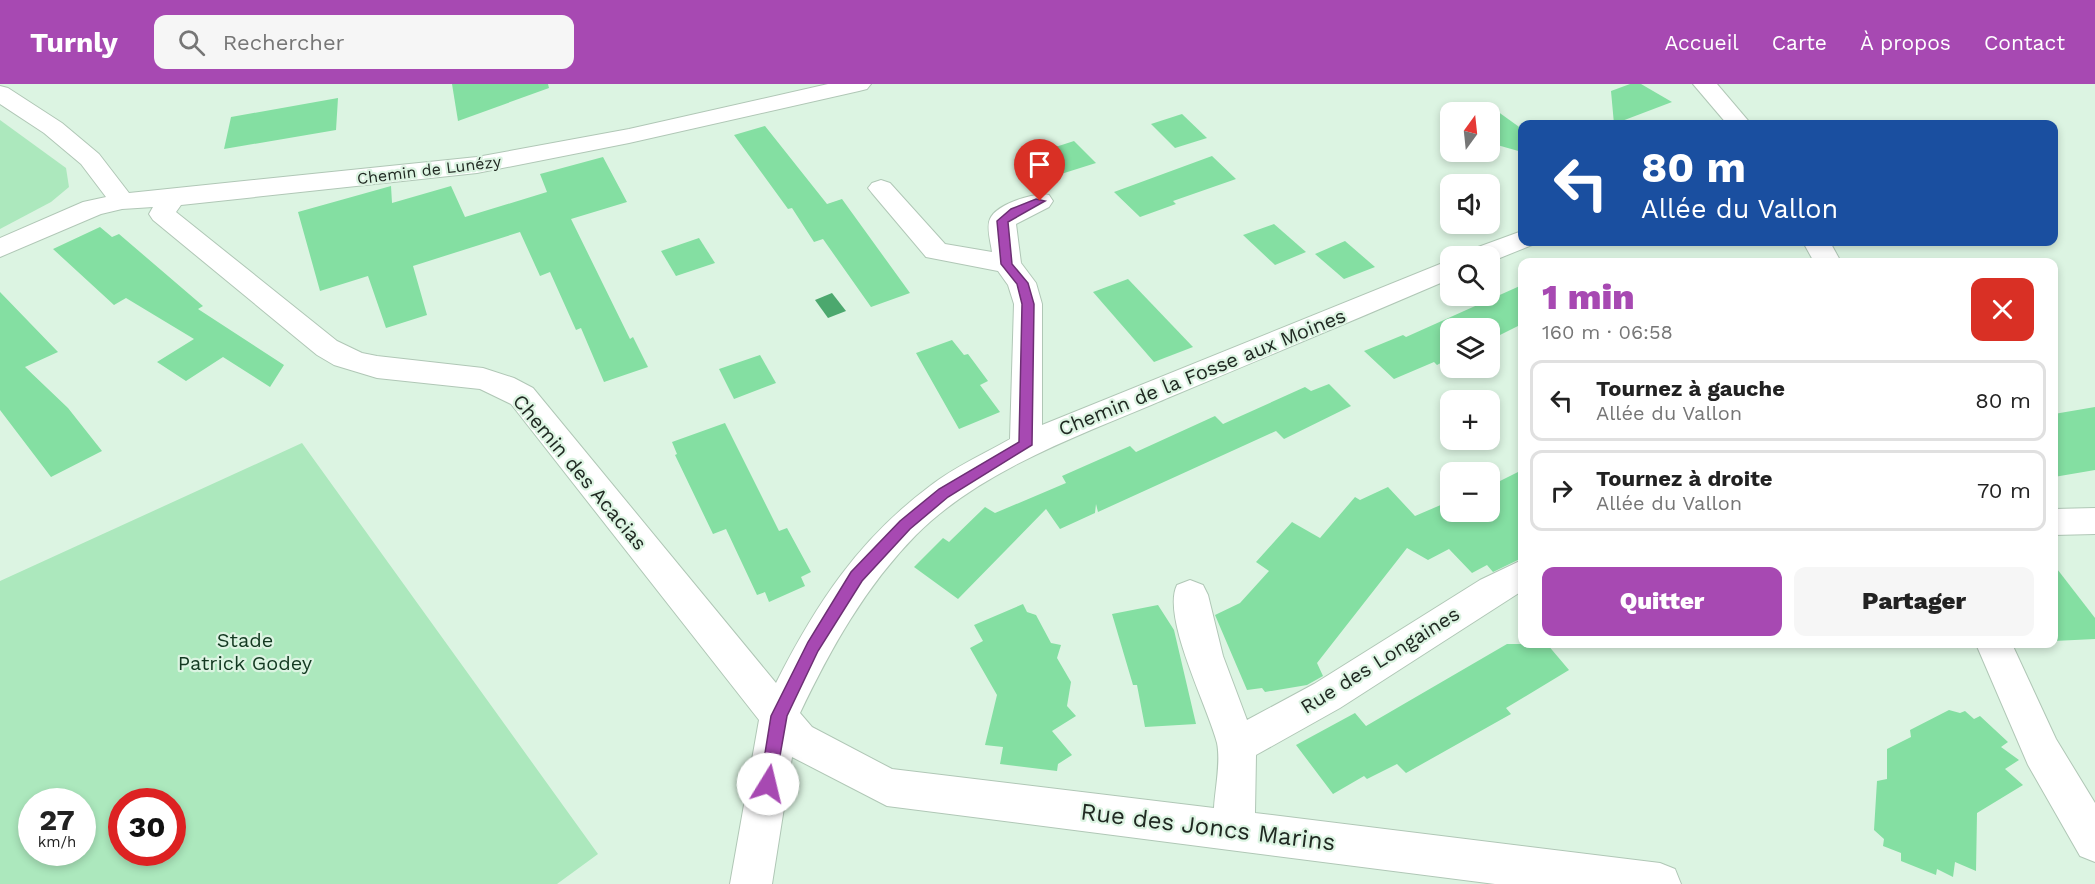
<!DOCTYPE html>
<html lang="fr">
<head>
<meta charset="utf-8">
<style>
  body { margin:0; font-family:"Work Sans",sans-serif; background:#f6f6f6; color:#222; height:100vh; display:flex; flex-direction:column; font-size:22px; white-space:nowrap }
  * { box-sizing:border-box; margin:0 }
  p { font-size:20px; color:#767676 }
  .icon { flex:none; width:33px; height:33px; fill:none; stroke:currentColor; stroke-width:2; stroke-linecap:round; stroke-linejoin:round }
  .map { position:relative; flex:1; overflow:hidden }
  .drawer { position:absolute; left:1518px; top:174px; width:540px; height:390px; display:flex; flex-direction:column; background:#fff; border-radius:12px; box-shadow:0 3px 9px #0003 }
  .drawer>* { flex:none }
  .guide { position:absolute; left:1518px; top:36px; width:540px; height:126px; border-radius:12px; box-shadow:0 3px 9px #0003; background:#1a4fa0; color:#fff; overflow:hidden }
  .needle { width:39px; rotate:15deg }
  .buttons { position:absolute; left:1440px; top:18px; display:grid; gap:12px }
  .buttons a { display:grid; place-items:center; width:60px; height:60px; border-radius:12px; background:#fff; box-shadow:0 3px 9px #0003; font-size:30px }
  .speed { position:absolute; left:18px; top:704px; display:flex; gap:12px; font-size:30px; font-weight:700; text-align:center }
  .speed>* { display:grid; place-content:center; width:78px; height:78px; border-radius:50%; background:#fff; box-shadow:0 3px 9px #0003; line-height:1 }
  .speed small { font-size:15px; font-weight:400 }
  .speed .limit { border:9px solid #d22; background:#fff; color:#111 }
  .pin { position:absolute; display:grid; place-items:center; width:51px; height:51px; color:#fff; margin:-62px -26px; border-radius:50% 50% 50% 0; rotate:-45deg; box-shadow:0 0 6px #0007 }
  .pin .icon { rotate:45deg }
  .me { position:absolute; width:66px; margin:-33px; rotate:9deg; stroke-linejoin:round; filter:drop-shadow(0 0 4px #0008) }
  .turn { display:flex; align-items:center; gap:21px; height:126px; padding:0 24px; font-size:27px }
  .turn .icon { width:78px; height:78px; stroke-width:2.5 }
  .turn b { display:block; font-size:42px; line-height:51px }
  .round { display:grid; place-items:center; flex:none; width:63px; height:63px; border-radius:12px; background:#f6f6f6 }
  .headline { display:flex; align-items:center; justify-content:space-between; height:102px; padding:0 24px }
  h1 { font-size:36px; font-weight:800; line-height:45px; color:#a749b2 }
  .cta { display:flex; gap:12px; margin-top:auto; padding:12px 24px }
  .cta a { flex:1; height:69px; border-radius:12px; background:#a749b2; color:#fff; font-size:24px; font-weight:800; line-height:69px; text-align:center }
  .cta a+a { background:#f6f6f6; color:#222 }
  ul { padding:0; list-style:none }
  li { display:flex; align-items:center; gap:18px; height:81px; margin:0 12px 9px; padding:0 12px; border:3px solid #e0e0e0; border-radius:12px }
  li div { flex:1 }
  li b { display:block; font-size:22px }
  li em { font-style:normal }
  header { display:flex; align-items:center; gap:36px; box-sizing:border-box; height:84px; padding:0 30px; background:#a749b2; color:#fff }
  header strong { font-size:28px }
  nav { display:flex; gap:33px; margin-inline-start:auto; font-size:21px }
  .search { width:420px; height:54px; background:#f6f6f6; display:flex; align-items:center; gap:15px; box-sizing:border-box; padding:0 21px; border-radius:12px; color:#767676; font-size:22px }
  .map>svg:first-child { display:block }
  .green { fill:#ace8bd; fill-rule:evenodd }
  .water { fill:#4ca86e }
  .building { fill:#84dfa2 }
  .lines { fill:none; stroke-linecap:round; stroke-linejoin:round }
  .minor-casing { stroke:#b0c7b6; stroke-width:2 }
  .minor { fill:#fff; fill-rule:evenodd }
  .route { fill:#a749b2; stroke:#6d2f74; stroke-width:1.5 }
  .labels { text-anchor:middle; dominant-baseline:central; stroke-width:4.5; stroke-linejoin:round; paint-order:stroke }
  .far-street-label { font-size:16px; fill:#202922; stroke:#dcf4e2 }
  .street-label { font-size:20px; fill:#202922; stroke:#dcf4e2 }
  .park-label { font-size:20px; fill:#133921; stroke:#dcf4e2 }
  .near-street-label { font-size:24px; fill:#202922; stroke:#dcf4e2 }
</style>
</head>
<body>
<header>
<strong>Turnly</strong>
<div class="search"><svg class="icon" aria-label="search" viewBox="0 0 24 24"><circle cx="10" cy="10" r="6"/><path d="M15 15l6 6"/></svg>Rechercher</div>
<nav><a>Accueil</a><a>Carte</a><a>À propos</a><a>Contact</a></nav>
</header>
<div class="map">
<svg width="2095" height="800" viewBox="0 0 2095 800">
  <rect width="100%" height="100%" fill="#dcf4e2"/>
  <!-- green -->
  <g class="green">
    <polygon points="0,36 66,84 69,103 51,118 0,145"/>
    <path d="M302 359 598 770 557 800H0V497ZM32 717H82V768H32ZM122 717H172V768H122Z"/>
  </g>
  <!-- water -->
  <polygon class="water" points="832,209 846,227 828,234 815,216"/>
  <!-- building -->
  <g class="building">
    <polygon points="452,0 548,0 549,4 458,37"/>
    <polygon points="1630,0 1641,0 1672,18 1614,40 1611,7"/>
    <polygon points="338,14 336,46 224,65 231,33"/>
    <polygon points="1490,22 1522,45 1522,68 1490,59"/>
    <polygon points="1182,30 1207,54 1175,64 1151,40"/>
    <polygon points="765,42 827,120 842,115 910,209 871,223 823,155 814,158 792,124 788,125 734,51"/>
    <polygon points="1074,57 1096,79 1061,90 1040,68"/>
    <polygon points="1212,72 1236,95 1173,117 1176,120 1140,133 1114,108"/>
    <polygon points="603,73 627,118 571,135 630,255 633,253 648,283 604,298 581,244 576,246 550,188 540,192 520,148 413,182 427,231 386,244 368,192 320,207 298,128 391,102 392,119 451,102 465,133 547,108 540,90"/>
    <polygon points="1274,140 1306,168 1275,181 1243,151"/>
    <polygon points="100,143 112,153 119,150 203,222 198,225 284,281 270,303 223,273 186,297 157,278 194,255 126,214 114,221 53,165"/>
    <polygon points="699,154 715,179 676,192 661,167"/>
    <polygon points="1345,157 1375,183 1344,195 1315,170"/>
    <polygon points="1128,195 1193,263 1154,278 1093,208"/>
    <polygon points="1522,201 1522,240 1490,256 1490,244 1450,244 1450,274 1437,281 1434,278 1394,295 1364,267 1403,251 1406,253"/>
    <polygon points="0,208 58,268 25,283 68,324 102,367 51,393 0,326"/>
    <polygon points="952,256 964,271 968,270 988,297 980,301 1000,328 959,345 916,269"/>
    <polygon points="760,271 776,299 734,315 719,285"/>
    <polygon points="1329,300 1351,322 1284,355 1276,347 1098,428 1096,420 1095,429 1060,445 1046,425 958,515 914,483 943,454 949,458 985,423 995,429 1066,399 1062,392 1130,362 1136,368 1215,332 1223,340 1305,303 1311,307"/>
    <polygon points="2095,323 2095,386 2054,393 2054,330"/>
    <polygon points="725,339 779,447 787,444 811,488 801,493 805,502 769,518 765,508 757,511 726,445 713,450 675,371 677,370 672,358"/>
    <polygon points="1522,386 1522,474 1493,488 1487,481 1472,489 1449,465 1428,476 1407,464 1317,579 1323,592 1307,601 1265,608 1262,604 1247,606 1215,531 1240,519 1269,487 1256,478 1292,438 1320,454 1355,413 1360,416 1388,403 1415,432 1443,420 1446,423 1450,420 1450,428 1490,428 1490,402"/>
    <polygon points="2054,481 2095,534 2095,555 2054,557"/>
    <polygon points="1023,520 1027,528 1036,531 1051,559 1061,561 1057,574 1071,598 1067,622 1076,632 1052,647 1072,671 1058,680 1057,687 1000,680 1003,663 985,661 997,611 970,564 983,557 974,541"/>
    <polygon points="1158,521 1174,546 1196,640 1145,643 1137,601 1133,601 1112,530"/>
    <polygon points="1507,560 1547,560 1569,586 1506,624 1511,630 1406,689 1397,680 1367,695 1364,692 1333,710 1296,661 1355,629 1366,642"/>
    <polygon points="1949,626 1960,629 1965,627 1974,635 1980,632 2008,658 2001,663 2019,676 2005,685 2023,701 1977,729 1976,787 1955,778 1953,793 1937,785 1936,791 1901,777 1901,769 1883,762 1884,755 1874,746 1877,697 1887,695 1887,665 1911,653 1910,646"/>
  </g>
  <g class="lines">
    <!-- minor casing -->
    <g class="minor-casing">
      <g id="minor">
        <path d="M828 0H871L867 5 859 7 629 59 477 89 181 121 176 128 337 257 362 269 377 272 483 284 514 294 533 304 776 599C816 520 858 456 930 402 954 383 984 370 1010 355L1014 220 1008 201 998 187 926 173 872 109 868 104 872 99 881 96 890 99 945 160 992 168C991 159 986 143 990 135 996 120 1035 108 1049 111L1053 117 1049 123 1016 140 1021 179 1036 199 1042 220V341L1450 176V195C1357 235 1264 274 1170 313 1084 350 983 384 916 451 865 503 831 564 800 629L812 643 892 685 1214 724C1215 705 1221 678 1217 659 1208 623 1161 533 1177 501L1190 496 1203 501 1208 511 1223 572 1247 636 1314 600 1480 496 1522 476V507L1340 624 1256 671 1255 729 1660 779 1675 785 1681 800H1495L887 722 792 673 772 800H730L759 636 511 320 480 305 377 294 334 281 317 271 153 136 149 130 153 123 122 125 101 130 0 173V154L83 118 106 113 81 80 44 49 0 20V2L8 4 62 39 99 70 129 109 477 73 629 45Z"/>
        <polygon points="1693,0 1717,0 1751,40 1727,40"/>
        <polygon points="1522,147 1522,158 1534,158 1532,161 1490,178 1490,172 1466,172 1470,166"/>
        <polygon points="1803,158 1830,158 1841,178 1814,178"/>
        <polygon points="2095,424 2095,450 2054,451 2054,425"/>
        <polygon points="1976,560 2012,560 2056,655 2095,719 2095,778 2080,772 2028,681"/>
      </g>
    </g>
    <!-- minor -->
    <use href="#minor" class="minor"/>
  </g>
  <!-- route -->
  <polygon class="route" points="1036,115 1045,117 1008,138 1012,180 1028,199 1034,220 1032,361 948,413 910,445 862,497 818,567 787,632 774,706 768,708 762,706 760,700 771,632 808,558 851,488 900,437 939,405 1019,358 1022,220 1017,200 1001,180 997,137 1011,125"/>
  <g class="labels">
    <!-- far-street labels -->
    <g class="far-street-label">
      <text transform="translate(429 86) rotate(-7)">Chemin de Lunézy</text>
    </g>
    <!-- street labels -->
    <g class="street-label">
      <text transform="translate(1202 288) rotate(-22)">Chemin de la Fosse aux Moines</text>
      <text transform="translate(580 388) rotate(50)">Chemin des Acacias</text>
      <text transform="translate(1380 576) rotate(-32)">Rue des Longaines</text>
    </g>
    <!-- park labels -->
    <g class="park-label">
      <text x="245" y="556">Stade<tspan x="245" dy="23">Patrick Godey</tspan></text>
    </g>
    <!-- near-street labels -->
    <g class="near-street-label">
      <text transform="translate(1208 743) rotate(7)">Rue des Joncs Marins</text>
    </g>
  </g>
</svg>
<div class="buttons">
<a><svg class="needle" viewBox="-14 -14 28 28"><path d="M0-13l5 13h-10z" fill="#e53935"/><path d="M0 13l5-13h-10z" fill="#767676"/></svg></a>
<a><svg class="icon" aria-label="sound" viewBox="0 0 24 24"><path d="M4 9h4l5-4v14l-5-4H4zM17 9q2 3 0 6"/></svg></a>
<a><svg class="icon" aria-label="search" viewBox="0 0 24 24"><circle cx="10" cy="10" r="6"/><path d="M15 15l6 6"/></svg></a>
<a><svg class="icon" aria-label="layers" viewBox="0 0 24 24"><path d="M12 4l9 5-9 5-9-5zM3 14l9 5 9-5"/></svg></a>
<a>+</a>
<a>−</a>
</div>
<div class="speed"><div>27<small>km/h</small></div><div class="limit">30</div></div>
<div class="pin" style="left:1040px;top:117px;background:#d93025"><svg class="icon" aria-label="arrive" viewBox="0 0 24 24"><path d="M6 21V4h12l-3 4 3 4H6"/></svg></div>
<svg class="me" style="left:768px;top:700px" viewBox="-20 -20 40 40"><circle r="19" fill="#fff"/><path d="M0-13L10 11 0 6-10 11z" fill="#a749b2"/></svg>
<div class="guide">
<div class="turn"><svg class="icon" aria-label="left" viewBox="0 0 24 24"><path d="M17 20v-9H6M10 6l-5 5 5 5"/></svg><div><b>80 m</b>Allée du Vallon</div></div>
</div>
<section class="drawer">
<div class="headline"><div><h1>1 min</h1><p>160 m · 06:58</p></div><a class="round" style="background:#d93025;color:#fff"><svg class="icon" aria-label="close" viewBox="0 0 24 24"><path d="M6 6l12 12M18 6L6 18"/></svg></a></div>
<ul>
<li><svg class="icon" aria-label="left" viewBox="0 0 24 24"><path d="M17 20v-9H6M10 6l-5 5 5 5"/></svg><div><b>Tournez à gauche</b><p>Allée du Vallon</p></div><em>80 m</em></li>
<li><svg class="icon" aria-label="right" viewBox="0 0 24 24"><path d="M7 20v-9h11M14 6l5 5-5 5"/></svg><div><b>Tournez à droite</b><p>Allée du Vallon</p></div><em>70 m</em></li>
</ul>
<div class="cta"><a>Quitter</a><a>Partager</a></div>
</section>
</div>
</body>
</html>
